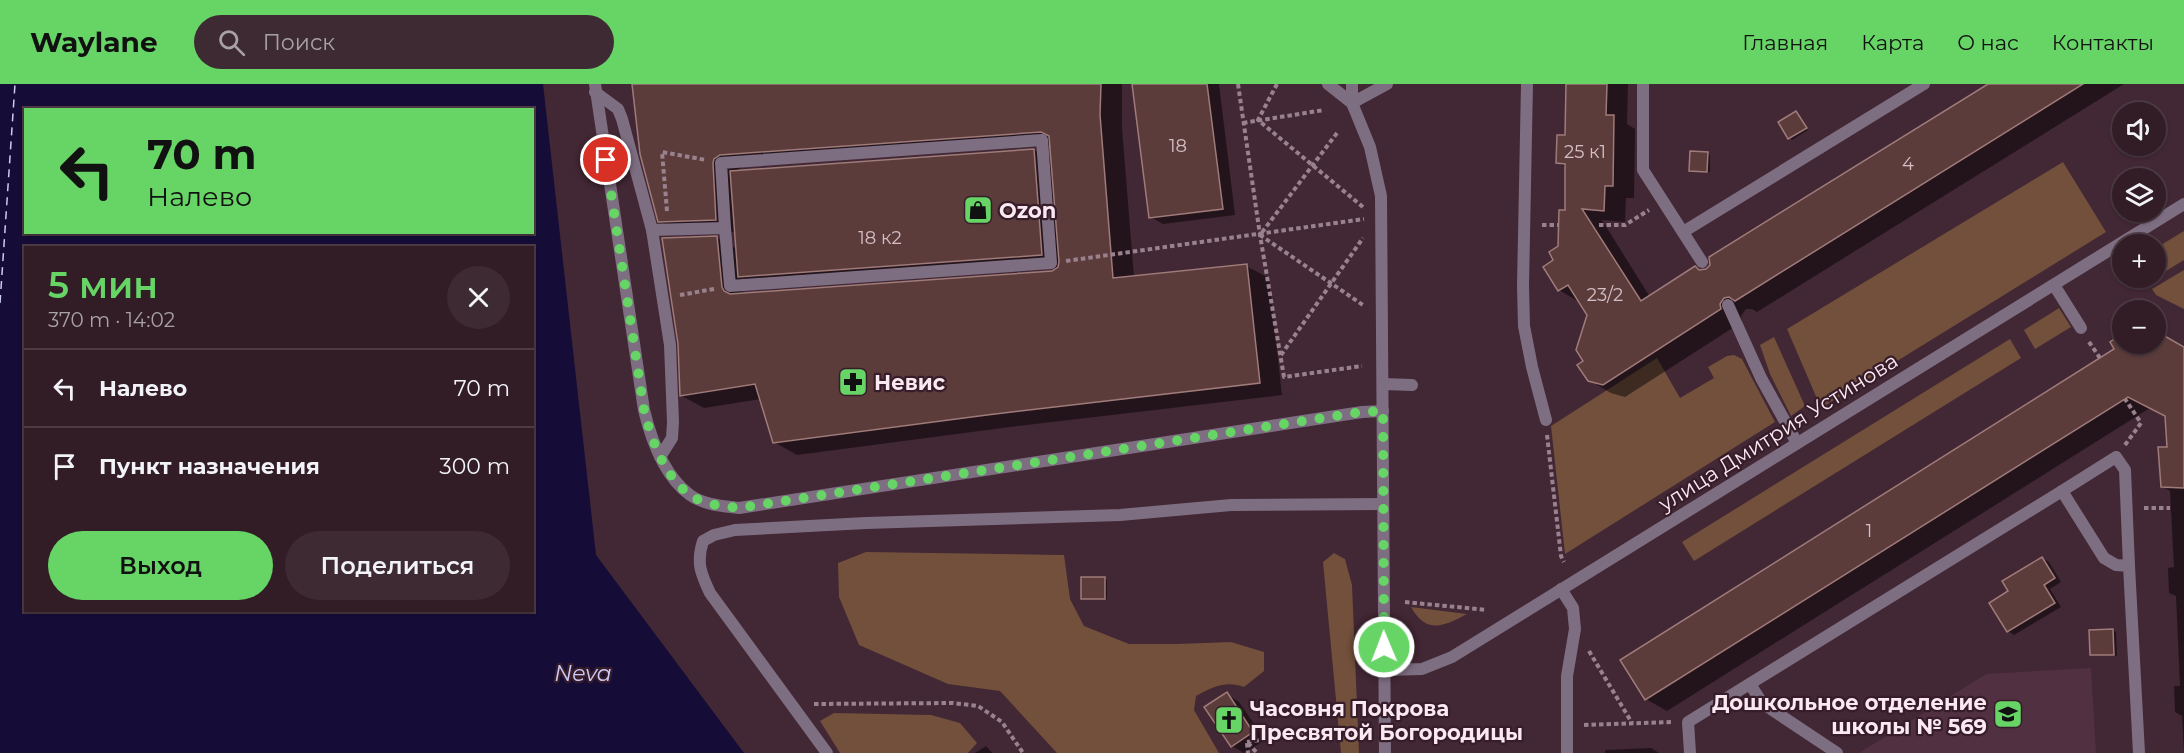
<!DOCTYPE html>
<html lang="ru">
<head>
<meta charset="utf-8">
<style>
  body { margin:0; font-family:Montserrat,sans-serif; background:#3d2a33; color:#f1f3f6; height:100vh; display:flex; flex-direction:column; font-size:22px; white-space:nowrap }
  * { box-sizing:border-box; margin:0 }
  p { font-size:20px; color:#a8a2a7 }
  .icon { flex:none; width:33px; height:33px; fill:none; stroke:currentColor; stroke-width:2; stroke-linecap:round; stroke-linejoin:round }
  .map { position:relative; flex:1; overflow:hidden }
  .panel { position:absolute; left:24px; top:162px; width:510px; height:366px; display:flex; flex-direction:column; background:#321d27; border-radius:0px; box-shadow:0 2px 4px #0004,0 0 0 2px #4d3b44 }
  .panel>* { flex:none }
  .guide { position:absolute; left:24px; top:24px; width:510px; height:126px; border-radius:0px; box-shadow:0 2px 4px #0004,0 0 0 2px #4d3b44; background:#67d466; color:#111; overflow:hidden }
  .buttons { position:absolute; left:2112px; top:18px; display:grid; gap:12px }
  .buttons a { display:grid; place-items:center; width:54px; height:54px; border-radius:50%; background:#321d27; box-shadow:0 2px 4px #0004,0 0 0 2px #4d3b44; font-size:30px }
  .pin { position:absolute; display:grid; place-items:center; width:51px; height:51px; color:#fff; margin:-26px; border:3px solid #fff; border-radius:50%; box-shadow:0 2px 6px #0007 }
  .me { position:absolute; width:66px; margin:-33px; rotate:359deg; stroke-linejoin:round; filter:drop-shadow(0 0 4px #0008) }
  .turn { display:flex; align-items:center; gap:21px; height:126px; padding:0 24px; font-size:27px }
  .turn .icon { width:78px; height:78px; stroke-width:2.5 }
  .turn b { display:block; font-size:42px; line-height:51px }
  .round { display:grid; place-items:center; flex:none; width:63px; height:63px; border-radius:32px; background:#3d2a33 }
  .head { display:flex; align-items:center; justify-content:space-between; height:102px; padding:0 24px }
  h1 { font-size:36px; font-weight:600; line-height:45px; color:#67d466 }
  .button { display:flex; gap:12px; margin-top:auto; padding:12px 24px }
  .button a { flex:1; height:69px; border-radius:36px; background:#67d466; color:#111; font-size:24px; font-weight:600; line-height:69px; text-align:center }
  .button a+a { background:#3d2a33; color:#f1f3f6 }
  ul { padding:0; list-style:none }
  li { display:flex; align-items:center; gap:18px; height:78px; padding:0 24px; border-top:2px solid #4d3b44 }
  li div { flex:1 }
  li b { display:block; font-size:22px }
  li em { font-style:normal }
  header { display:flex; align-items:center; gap:36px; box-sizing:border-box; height:84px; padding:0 30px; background:#67d466; color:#111 }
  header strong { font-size:28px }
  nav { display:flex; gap:33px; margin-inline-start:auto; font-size:21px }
  .search { width:420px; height:54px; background:#3d2a33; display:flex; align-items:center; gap:15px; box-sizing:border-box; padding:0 21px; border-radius:33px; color:#a8a2a7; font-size:22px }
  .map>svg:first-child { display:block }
  .built { fill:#503041 }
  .green { fill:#72503c }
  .water { fill:#150c37; fill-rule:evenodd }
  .shadow { fill:#0007; fill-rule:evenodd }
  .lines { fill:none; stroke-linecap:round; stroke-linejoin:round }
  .ferry { stroke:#cccaf9; stroke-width:1.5; stroke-dasharray:8 6; stroke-linecap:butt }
  .building { fill:#5b3c3b; stroke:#9f7b7a; stroke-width:1.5 }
  .path { stroke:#99828d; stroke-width:4; stroke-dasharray:4.5 3; stroke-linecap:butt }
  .lane { stroke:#7e6e82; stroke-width:12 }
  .street { stroke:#7e6e82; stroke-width:12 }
  .route { stroke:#67d466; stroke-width:10; stroke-dasharray:0 18 }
  .labels { text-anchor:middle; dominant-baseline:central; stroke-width:4.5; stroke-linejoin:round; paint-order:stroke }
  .number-label { font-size:18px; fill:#d3bec4 }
  .poi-label { font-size:21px; font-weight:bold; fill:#fbe9f1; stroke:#371d2a; text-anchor:start }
  .street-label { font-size:21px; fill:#fbe9f1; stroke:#371d2a }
  .water-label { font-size:22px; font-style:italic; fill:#cccaf9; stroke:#371d2a }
</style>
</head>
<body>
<header>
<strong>Waylane</strong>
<div class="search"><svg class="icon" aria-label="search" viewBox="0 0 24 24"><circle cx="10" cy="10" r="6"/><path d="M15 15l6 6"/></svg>Поиск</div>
<nav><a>Главная</a><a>Карта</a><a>О нас</a><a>Контакты</a></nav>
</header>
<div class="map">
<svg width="2184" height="669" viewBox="0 0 2184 669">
  <rect width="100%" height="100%" fill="#422734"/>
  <!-- built -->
  <polygon class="built" points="2091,584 2096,669 1859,669 1986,590"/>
  <!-- green -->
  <g class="green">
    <polygon points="2063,78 2106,148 1821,324 1787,245"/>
    <polygon points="2184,147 2184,176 2148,198 2146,194 2156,194 2156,164"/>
    <polygon points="2184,186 2184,225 2156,211 2152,205"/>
    <polygon points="2059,224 2071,243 2035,265 2024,246"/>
    <polygon points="1774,253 1805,322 1791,332 1770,290 1760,261"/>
    <polygon points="2010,255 2021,274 1694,477 1682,458"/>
    <polygon points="1734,271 1742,275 1775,338 1565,470 1551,342 1657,274 1680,314 1714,294 1708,283 1727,272"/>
    <path d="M866 468 1064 471 1070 515 1084 542 1129 560H1176L1231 558 1264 568V587L1244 603C1226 596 1212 603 1196 612L1194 626 1219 669H1057L1000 607 948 600 859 561 839 513 838 479Z"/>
    <polygon points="1334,469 1345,475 1352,501 1359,669 1341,669 1323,478"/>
    <path d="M1411 523 1467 530C1443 543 1426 550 1411 523Z"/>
    <polygon points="834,629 931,631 960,639 977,659 968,669 840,669 820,637"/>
  </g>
  <!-- water -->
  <path class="water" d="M0 0H543L596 471 744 669H0ZM26 26H532V148H26ZM26 164H532V526H26Z"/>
  <!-- shadow -->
  <g class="shadow">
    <path d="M633 0H1122V44L1134 193 1246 182 1269 194 1282 311 1010 343 797 371 774 358 761 315 704 324 682 312 717 154 737 165 736 148 682 149 660 137ZM1052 61 1053 77 1034 66 735 88 742 83ZM1059 184 1052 189 743 211 742 194 761 205Z"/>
    <polygon points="1134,0 1219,0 1235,131 1163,140 1151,133"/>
    <polygon points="1568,0 1628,0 1627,40 1635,45 1634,114 1626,114 1625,138 1602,136 1650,213 1700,187 1707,187 1991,0 2124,0 1757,228 1752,225 1746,225 1741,232 1742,238 1625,313 1611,309 1589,296 1585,278 1588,231 1581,219 1559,206 1545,183 1555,177 1560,163 1566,128 1567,84 1558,79 1567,53"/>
    <polygon points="1796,29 1808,46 1792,56 1780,38"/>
    <polygon points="1708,69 1710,71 1710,88 1690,86"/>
    <polygon points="2156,249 2184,264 2184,669 2182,632 2175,628 2174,602 2180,602 2176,512 2169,509 2168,484 2174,483 2170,407 2162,402 2168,365 2167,332 2150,324 1667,627 1646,615 2116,266 2112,258 2122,252 2122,260 2156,260"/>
    <polygon points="2042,474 2049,478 2061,498 2050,505 2061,523 2014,551 2008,547 2010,507"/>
    <polygon points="1104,494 1107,496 1107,515 1082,514"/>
    <polygon points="2113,546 2116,548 2117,572 2091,570"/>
    <polygon points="1227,610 1239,618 1265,656 1244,669 1232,662"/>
    <polygon points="986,662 992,669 975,669"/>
    <polygon points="1651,664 1659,669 1605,669 1605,666"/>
  </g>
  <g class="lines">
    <!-- ferry -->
    <polyline class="ferry" points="0,219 15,0"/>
  </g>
  <!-- building -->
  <g class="building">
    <polygon points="632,0 1101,0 1100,31 1113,194 1247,180 1260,299 987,331 773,359 755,300 680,312 678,260 662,154 717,152 722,203 724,207 730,210 1052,187 1058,183 1059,178 1049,52 1041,48 720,71 714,75 713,79 716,136 658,138 640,70"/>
    <polygon points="1132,0 1207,0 1223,125 1149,134"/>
    <polygon points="1566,0 1607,0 1606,31 1614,31 1613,102 1605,102 1604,127 1582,125 1641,217 1695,182 1699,186 1706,185 1710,181 1709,173 1988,0 2083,0 1735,217 1729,213 1724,214 1720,220 1721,225 1603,301 1588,297 1577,281 1583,277 1576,266 1587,231 1568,201 1558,207 1543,183 1553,176 1549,168 1558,162 1559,126 1565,126 1565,80 1556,79 1557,51 1565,51"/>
    <polygon points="1796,27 1807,44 1788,55 1778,38"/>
    <polygon points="1034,65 1042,171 738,193 730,87"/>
    <polygon points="1690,67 1708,68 1707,88 1689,87"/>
    <polygon points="2156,247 2184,263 2184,404 2161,403 2158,363 2167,363 2165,332 2128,313 1645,616 1620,576 2114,265 2110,258 2122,250 2122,260 2156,260"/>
    <polygon points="2042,473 2055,494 2044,501 2055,519 2007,548 1989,519 2008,507 2002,497"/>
    <rect x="1081" y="493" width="24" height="22"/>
    <polygon points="2113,545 2114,571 2090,571 2089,546"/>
    <polygon points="1227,608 1253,648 1231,663 1204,623"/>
  </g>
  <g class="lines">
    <!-- path -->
    <g class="path">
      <polyline points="1238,0 1260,151 1284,293 1362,282"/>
      <polyline points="1277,0 1258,36 1363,123"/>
      <polyline points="1243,39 1324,26"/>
      <polyline points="1337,49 1260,151 1363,221"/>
      <polyline points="667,127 662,68 706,76"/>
      <polyline points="1542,141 1559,141"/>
      <polyline points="1599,141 1625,141 1649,126"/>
      <polyline points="1066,177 1364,135"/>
      <polyline points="680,211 714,205"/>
      <polyline points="2089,258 2100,274"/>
      <polyline points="1281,271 1363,154"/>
      <polyline points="1547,351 1561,472 1564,478"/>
      <polyline points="2125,361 2141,339 2125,315"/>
      <polyline points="2144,424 2170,424"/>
      <polyline points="1405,518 1487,526"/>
      <polyline points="1589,567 1632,639"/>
      <polyline points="814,620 953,619 978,622 1002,638 1023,669"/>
      <polyline points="1584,641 1672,638"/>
      <polyline points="1247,658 1314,648 1364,651"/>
      <polyline points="1247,659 1248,669"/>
      <polyline points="1248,659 1257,669"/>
    </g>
    <!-- lane -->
    <g class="lane">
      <path d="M595 0 644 326C651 355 664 392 690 411 704 421 723 422 739 424L1362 328 1383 327"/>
      <polyline points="1527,0 1523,202 1524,242 1532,283 1546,336"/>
      <polyline points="1643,0 1643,86 1702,178"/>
      <polyline points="595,8 618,25 622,35 652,146 670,261 673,338 672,354 660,373"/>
      <polyline points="1352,19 1387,0"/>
      <polyline points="652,146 725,144 721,79 1042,56 1051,179 730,202 725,144"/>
      <polyline points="1683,148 1924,0"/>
      <polyline points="2054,201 2081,244"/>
      <polyline points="1728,221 1761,294 1797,359"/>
      <polyline points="1383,300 1412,301"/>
      <polyline points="2062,407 2116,373 2125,386 2129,482"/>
      <polyline points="1561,505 1573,524 1575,545 1567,592 1567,669"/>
      <polyline points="1750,600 1762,619 1837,669"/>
      <path d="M827 669 710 509C701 490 696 479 703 457L714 451 735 446 866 439 1120 431 1231 421 1383 420"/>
      <polyline points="1690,669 1688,638 2062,407 2104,474 2116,481 2129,482 2139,669"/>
    </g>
    <!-- street -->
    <g class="street">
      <polyline points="1328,0 1352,19"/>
      <polyline points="1352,0 1352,19 1370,63 1381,112 1385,669"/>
      <polyline points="1385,586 1422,585 1452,573 2184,120"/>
    </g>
  </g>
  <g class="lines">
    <!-- route -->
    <path class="route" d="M606 76 644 326C651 355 664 392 690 411 704 421 723 422 739 424L1362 328 1383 327 1384 563"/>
  </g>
  <!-- icons -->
  <defs>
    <g id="shop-square" transform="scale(1.5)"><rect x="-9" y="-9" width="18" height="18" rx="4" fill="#67d466" stroke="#371d2a"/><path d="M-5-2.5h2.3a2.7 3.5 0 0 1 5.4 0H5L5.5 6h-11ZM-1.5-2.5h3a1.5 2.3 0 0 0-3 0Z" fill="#111"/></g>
    <g id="pharmacy-square" transform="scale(1.5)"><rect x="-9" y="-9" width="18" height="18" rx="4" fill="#67d466" stroke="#371d2a"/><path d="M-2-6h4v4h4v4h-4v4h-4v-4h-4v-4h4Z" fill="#111"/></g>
    <g id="school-square" transform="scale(1.5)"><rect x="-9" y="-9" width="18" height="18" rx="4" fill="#67d466" stroke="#371d2a"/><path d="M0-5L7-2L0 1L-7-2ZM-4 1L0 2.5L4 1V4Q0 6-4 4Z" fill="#111"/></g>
    <g id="church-square" transform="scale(1.5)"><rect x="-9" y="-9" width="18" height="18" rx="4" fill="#67d466" stroke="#371d2a"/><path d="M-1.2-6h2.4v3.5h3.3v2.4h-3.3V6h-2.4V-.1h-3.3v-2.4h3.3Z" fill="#111"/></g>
  </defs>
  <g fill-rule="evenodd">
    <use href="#shop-square" x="978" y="126"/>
    <use href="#pharmacy-square" x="853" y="298"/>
    <use href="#school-square" x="2008" y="630"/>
    <use href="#church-square" x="1229" y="636"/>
  </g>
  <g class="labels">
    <!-- number labels -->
    <g class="number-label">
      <text x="1178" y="62">18</text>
      <text x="1585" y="68">25 к1</text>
      <text x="1908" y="80">4</text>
      <text x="880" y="154">18 к2</text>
      <text x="1605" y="211">23/2</text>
      <text x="1869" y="447">1</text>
    </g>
    <!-- poi labels -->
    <g class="poi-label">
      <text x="999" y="126">Ozon</text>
      <text x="874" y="298">Невис</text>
      <text x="1987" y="618" text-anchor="end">Дошкольное отделение<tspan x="1987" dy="24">школы № 569</tspan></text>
      <text x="1250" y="624">Часовня Покрова<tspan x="1250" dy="24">Пресвятой Богородицы</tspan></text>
    </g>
    <!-- street labels -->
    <g class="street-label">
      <text transform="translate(1778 348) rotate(-32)">улица Дмитрия Устинова</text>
    </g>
    <!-- water labels -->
    <g class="water-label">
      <text x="583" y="589">Neva</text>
    </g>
  </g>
</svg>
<div class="buttons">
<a><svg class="icon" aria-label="sound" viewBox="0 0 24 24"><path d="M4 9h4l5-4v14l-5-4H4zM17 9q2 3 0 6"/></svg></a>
<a><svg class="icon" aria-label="layers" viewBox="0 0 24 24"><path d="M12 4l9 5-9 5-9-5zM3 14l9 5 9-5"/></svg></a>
<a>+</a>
<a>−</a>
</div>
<div class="pin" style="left:606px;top:76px;background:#d93025"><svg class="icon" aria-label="arrive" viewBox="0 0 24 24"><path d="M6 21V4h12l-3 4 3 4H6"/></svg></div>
<svg class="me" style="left:1384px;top:563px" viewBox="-20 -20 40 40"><circle r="17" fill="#67d466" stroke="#fff" stroke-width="3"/><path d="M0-11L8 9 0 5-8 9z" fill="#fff"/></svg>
<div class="guide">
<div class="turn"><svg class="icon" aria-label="left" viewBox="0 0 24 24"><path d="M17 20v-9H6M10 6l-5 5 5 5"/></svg><div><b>70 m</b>Налево</div></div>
</div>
<section class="panel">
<div class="head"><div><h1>5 мин</h1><p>370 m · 14:02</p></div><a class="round"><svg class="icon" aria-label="close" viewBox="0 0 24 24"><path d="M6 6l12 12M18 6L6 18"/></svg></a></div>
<ul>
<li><svg class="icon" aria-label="left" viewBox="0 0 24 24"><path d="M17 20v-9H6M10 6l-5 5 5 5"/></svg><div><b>Налево</b></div><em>70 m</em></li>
<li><svg class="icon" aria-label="arrive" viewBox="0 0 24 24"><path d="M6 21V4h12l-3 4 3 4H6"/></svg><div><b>Пункт назначения</b></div><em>300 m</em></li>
</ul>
<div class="button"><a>Выход</a><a>Поделиться</a></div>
</section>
</div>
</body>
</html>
